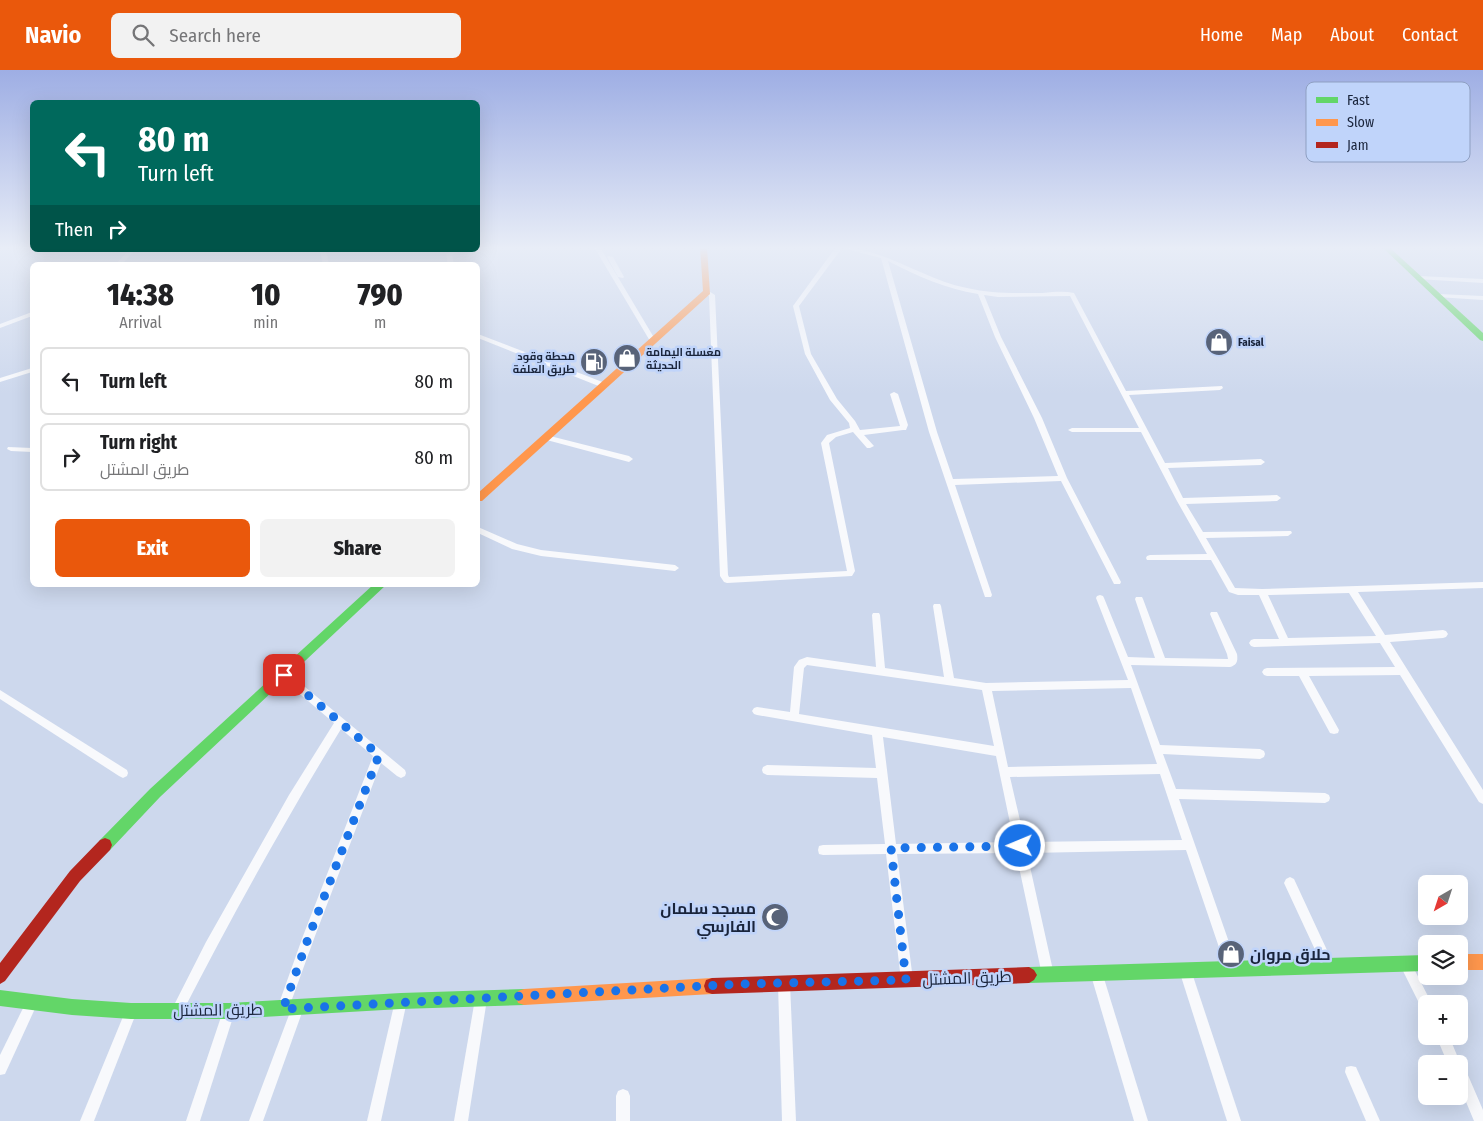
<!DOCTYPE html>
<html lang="en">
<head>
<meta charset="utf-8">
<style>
  body { margin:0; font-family:"Fira Sans Condensed",Cairo,sans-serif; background:#f2f2f2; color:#202124; height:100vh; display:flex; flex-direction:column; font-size:19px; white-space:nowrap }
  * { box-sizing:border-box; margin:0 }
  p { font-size:16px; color:#757577 }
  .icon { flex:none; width:28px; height:28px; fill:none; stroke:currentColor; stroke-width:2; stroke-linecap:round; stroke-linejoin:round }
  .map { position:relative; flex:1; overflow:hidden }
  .details { position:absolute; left:30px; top:192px; width:450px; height:325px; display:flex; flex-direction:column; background:#fff; border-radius:8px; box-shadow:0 5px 20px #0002 }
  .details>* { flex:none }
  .hud { position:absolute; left:30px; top:30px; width:450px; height:152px; border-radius:8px; box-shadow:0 5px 20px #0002; background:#00695c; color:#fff; overflow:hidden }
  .needle { width:32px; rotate:219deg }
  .tools { position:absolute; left:1418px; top:805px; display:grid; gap:10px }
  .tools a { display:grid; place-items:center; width:50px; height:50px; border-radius:8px; background:#fff; box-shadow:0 5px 20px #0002; font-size:25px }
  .pin { position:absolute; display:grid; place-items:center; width:42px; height:42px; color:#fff; margin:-21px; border-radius:10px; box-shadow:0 2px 8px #0006 }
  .me { position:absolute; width:55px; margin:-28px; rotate:269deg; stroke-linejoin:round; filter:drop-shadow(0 0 4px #0008) }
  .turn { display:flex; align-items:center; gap:18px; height:105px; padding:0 25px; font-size:22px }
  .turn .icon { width:65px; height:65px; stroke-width:2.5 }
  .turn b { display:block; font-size:35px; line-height:42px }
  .then { display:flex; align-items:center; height:48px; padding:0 25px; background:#0003; gap:10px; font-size:19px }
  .eta { display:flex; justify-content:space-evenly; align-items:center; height:85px; text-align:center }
  .eta b { font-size:30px; font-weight:800; line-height:35px }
  .cta { display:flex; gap:10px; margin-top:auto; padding:10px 25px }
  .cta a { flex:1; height:58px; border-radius:8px; background:#ea580c; color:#fff; font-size:20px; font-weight:800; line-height:58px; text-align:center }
  .cta a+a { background:#f2f2f2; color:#202124 }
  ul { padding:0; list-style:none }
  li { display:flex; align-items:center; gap:15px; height:68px; margin:0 10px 8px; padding:0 15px; border:2px solid #e0e0e0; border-radius:8px }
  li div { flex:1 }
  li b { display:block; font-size:19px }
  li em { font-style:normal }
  header { display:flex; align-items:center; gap:30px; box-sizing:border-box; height:70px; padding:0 25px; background:#ea580c; color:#fff }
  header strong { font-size:24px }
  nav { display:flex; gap:28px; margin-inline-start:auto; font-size:18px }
  .search { width:350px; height:45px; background:#f2f2f2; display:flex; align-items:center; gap:12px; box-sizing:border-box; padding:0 18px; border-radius:8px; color:#757577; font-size:19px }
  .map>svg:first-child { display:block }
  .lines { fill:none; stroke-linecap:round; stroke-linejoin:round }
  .street { fill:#f8f9fc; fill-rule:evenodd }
  .fast { fill:#63d668; fill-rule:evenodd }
  .slow { fill:#ff974d; fill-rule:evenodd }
  .jam { fill:#b3261e; fill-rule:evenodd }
  .route { stroke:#1a73e8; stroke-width:9; stroke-dasharray:0 16.2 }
  .labels { text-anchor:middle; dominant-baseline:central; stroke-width:5; stroke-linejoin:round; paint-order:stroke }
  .far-poi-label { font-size:11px; font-weight:bold; fill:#19243b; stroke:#c0d4fa; text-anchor:start }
  .near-poi-label { font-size:16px; font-weight:bold; fill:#19243b; stroke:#c0d4fa; text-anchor:end }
  .near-street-label { font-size:16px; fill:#19243b; stroke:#c0d4fa }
  .key { fill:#c0d4fa; stroke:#8e9fc1; stroke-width:1 }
  .key-label { font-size:14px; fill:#19243b }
</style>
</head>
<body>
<header>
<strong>Navio</strong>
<div class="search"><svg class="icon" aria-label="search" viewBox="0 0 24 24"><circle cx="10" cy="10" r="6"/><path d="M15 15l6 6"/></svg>Search here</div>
<nav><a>Home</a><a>Map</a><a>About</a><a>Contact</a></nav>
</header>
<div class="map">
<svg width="1483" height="1051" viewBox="0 0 1483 1051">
  <rect width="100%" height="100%" fill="#cdd8ed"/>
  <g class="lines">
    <!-- street -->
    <g class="street">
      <polygon points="594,177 600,177 656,271 655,272 653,273 650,271"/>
      <path d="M836 177C884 177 921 209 967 218 992 224 1018 223 1043 223 1054 222 1064 221 1074 223L1126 321 1222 316 1223 318 1220 320 1129 325 1165 393 1261 389 1265 392 1261 395 1168 398 1183 428 1277 425 1281 428 1277 431 1186 434 1203 462 1291 461 1292 463 1288 466 1206 468 1235 518 1262 519 1483 512V518L1358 522 1385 565 1443 560 1446 561 1448 564 1446 567 1443 568 1390 572 1483 720V734L1479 732 1400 605 1309 606 1339 660 1338 663 1334 664 1330 663 1299 606H1267L1264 605 1262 602 1264 599 1267 598 1395 597 1380 573 1254 577 1251 576 1249 573 1251 570 1254 569H1279L1259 525H1238L1229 522 1211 490H1147L1146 488 1147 486 1150 485 1207 484 1177 431 1141 362H1072L1068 360 1072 358H1139L1070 226 998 227 984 225 1001 267 1042 348 1067 408 1121 512 1120 514H1114L1061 411 955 415 992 525 991 527H985L929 362 881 188 842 178 799 236 811 284 837 329 855 351 860 360 900 356 890 324 894 322 898 324 908 355 906 360H903L864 365 874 376 870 378H867L853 362 836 367 829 373 855 501 852 506 727 513 724 512 720 506 709 226 704 222 707 220 715 225 728 505 729 507 847 501 821 373 827 365 850 358 849 353 830 330 805 284 793 236ZM888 191C917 206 946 219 978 224L995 267 1034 348 1058 406 953 409 937 362ZM1349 523 1376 566 1288 568 1268 525Z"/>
      <polygon points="129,180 135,180 121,195 115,195"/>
      <polygon points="320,180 326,180 329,195 323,195"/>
      <polygon points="453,180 461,180 452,185 454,195 448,195 446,184"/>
      <polygon points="608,186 613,187 624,207 623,208 618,207 607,187"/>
      <polygon points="1419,206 1483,209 1483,213 1417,209 1416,208"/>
      <polygon points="1439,224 1483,226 1483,230 1437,227 1436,226"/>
      <polygon points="32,242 32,246 0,258 0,254"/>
      <polygon points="478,264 605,313 606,315 605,317 601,317 478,268"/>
      <polygon points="32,298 32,302 0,312 0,308"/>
      <polygon points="543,365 546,365 629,386 633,389 629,392 543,369"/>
      <polygon points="8,377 32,378 32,382 11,381 7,379"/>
      <polygon points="478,457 517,474 541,480 675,495 679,498 675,501 541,486 512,479 478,463"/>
      <path d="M1100 525 1103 526 1104 528 1128 587 1155 588 1135 529 1136 527H1142L1143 529 1165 588 1228 589 1227 584 1210 544 1211 542H1217L1218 544 1237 584C1238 591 1237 595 1230 597L1131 595 1160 675 1260 679 1264 681 1265 684 1264 687 1260 689 1163 684 1176 719 1325 723 1329 725 1330 728 1329 731 1325 733 1179 729 1238 898 1236 902 1232 904 1228 902 1226 898 1186 780 1027 783 1054 905 1052 909 1048 911 1044 909 1042 905 1016 783 897 784 913 910 911 914 907 916 903 914 901 910 886 784 823 785 819 784 818 780 819 776 823 775 885 774 877 708 767 705 763 703 762 700 763 697 767 695 876 698 872 665 757 645 754 644 752 641 754 638 757 637 790 642 794 597 799 590 807 587 876 597 872 545 873 543H879L880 545 885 598 944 607 933 536 934 534H940L941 536 954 608 986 613 1128 610 1096 528 1097 526ZM807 595 982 620 994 676 799 644 804 598ZM1131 618 1157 694 1008 697 992 621ZM883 667 996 686 1014 772 896 774ZM1160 704 1182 770 1025 772 1010 707Z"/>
      <path d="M284 601 287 602 405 700 406 703 405 706 401 708 397 706 381 693 315 866 287 943 283 945 279 943 277 939 303 866 373 686 341 659C284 752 231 848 181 945L177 947 173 945 171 941 206 872 289 725 334 653 281 608 279 605 281 602Z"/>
      <polygon points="0,620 127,700 128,703 127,706 123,708 119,706 0,629"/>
      <polygon points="1290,807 1294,809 1332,891 1334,895 1332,899 1328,901 1324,899 1284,813 1286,809"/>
      <polygon points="1405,887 1409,889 1432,934 1426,934 1426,941 1422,939 1399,893 1401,889"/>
      <polygon points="1185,894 1189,896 1191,900 1241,1051 1227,1051 1179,900 1181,896"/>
      <polygon points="1096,896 1100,898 1102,902 1148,1051 1134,1051 1090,902 1092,898"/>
      <polygon points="784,908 788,910 790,914 796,1051 782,1051 778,914 780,910"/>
      <polygon points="481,923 485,925 487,929 468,1051 454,1051 475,929 477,925"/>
      <polygon points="401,925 405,927 407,931 381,1051 367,1051 395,931 397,927"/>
      <polygon points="32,926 36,928 38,932 5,1004 0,1005 0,985 28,928"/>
      <polygon points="298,931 302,933 304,937 263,1051 249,1051 292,937 294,933"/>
      <polygon points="131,935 135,937 137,941 94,1051 80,1051 127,937"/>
      <polygon points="229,935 233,937 235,941 200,1051 186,1051 223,941 225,937"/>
      <polygon points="1436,966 1449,966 1461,995 1464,996 1483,1040 1483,1051 1474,1051 1459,1015 1459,994 1448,994"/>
      <polygon points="1351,996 1356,997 1380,1051 1366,1051 1345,1002 1346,997"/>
      <polygon points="623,1019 628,1021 630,1026 630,1051 616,1051 616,1026 618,1021"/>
    </g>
    <!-- fast -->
    <g class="fast">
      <polygon points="1382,177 1389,177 1483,263 1483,271 1480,270"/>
      <polygon points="373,515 386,515 160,727 110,780 105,782 100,780 98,775 100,770 150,719"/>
      <polygon points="1426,885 1426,901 1029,913 1024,910 1021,905 1024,900 1029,897"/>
      <polygon points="524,919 530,921 532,927 530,933 524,935 401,939 229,949 131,949 72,945 0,936 0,920 72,929 131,933 229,933 401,923"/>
    </g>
    <!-- slow -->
    <g class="slow">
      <polygon points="700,177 707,177 710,224 482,431 478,431 478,423 703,221"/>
      <rect x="1459" y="884" width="24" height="16"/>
      <polygon points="712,908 718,910 720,916 718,922 712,924 524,935 518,933 516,927 518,921 524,919"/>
    </g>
    <!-- jam -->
    <g class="jam">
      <polygon points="105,768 110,770 112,775 110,780 80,811 5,911 0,914 0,893 70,801 100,770"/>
      <polygon points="1029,897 1034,900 1037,905 1034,910 1029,913 712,924 706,922 704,916 706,910 712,908"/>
    </g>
  </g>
  <!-- sky -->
  <linearGradient id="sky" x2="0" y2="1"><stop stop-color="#9eaee4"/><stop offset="0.55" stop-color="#e8edf7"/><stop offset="1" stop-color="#e8edf7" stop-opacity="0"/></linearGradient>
  <rect width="1483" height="324" fill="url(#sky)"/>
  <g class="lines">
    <!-- route -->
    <polyline class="route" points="284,605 379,685 309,866 283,939 741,914 906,910 891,778 1020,776"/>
  </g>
  <!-- icons -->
  <defs>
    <g id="shop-disc" transform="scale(1.4375)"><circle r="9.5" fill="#586379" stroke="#c0d4fa"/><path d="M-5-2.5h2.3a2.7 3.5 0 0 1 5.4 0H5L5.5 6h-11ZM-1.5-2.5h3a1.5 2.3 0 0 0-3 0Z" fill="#fff"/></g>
    <g id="fuel-disc" transform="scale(1.4375)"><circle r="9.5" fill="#586379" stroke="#c0d4fa"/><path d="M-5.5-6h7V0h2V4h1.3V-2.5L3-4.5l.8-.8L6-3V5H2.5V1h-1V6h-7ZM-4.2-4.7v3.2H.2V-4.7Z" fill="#fff"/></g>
    <g id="mosque-disc" transform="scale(1.4375)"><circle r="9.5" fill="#586379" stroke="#c0d4fa"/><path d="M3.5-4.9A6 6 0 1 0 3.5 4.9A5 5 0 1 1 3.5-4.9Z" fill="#fff"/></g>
  </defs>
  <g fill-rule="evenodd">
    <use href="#shop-disc" x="1219" y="272"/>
    <use href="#shop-disc" x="627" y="288"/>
    <use href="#fuel-disc" x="594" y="292"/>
    <use href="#mosque-disc" x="775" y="847"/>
    <use href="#shop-disc" x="1231" y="884"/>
  </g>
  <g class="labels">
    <!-- far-poi labels -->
    <g class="far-poi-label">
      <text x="1238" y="272">Faisal</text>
      <text x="646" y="282">مغسلة اليمامة<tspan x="646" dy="13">الحديثة</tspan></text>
      <text x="575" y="286" text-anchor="end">محطة وقود<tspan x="575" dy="13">طريق العلفة</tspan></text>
    </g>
    <!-- near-poi labels -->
    <g class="near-poi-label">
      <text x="756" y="838">مسجد سلمان<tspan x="756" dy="18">الفارسي</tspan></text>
      <text x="1250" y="884" text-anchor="start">حلاق مروان</text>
    </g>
    <!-- near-street labels -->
    <g class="near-street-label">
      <text transform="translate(967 908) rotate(-2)">طريق المشتل</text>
      <text transform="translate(218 940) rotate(-1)">طريق المشتل</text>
    </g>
  </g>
  <!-- legend -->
  <rect x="1306" y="12" width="164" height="80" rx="8" class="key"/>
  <rect x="1316" y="27" width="22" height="6" fill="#63d668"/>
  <rect x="1316" y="49" width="22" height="7" fill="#ff974d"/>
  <rect x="1316" y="72" width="22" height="6" fill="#b3261e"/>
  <g class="key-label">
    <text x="1347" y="35">Fast</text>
    <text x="1347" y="57">Slow</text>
    <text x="1347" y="80">Jam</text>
  </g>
</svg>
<div class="tools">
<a><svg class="needle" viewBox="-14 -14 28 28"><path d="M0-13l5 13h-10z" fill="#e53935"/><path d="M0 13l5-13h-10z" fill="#757577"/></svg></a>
<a><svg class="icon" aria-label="layers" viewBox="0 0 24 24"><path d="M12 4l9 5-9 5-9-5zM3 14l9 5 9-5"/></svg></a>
<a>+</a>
<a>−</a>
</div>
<div class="pin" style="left:284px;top:605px;background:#d93025"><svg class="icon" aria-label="arrive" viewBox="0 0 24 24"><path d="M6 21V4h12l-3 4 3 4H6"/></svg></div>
<svg class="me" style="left:1020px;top:776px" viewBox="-20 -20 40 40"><circle r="17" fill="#1a73e8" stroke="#fff" stroke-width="3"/><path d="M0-11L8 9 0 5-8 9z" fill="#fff"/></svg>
<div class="hud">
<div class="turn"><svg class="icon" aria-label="left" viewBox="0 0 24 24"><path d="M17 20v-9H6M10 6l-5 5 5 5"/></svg><div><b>80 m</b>Turn left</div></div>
<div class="then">Then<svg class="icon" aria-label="right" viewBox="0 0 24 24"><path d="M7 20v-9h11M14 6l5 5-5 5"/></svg></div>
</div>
<section class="details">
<div class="eta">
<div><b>14:38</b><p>Arrival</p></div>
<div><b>10</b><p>min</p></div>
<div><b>790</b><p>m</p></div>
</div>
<ul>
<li><svg class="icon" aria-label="left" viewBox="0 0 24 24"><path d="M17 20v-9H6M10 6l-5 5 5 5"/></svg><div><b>Turn left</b></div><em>80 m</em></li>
<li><svg class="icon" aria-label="right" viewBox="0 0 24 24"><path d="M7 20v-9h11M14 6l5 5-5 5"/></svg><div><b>Turn right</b><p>طريق المشتل</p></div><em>80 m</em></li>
</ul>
<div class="cta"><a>Exit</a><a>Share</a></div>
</section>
</div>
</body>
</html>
